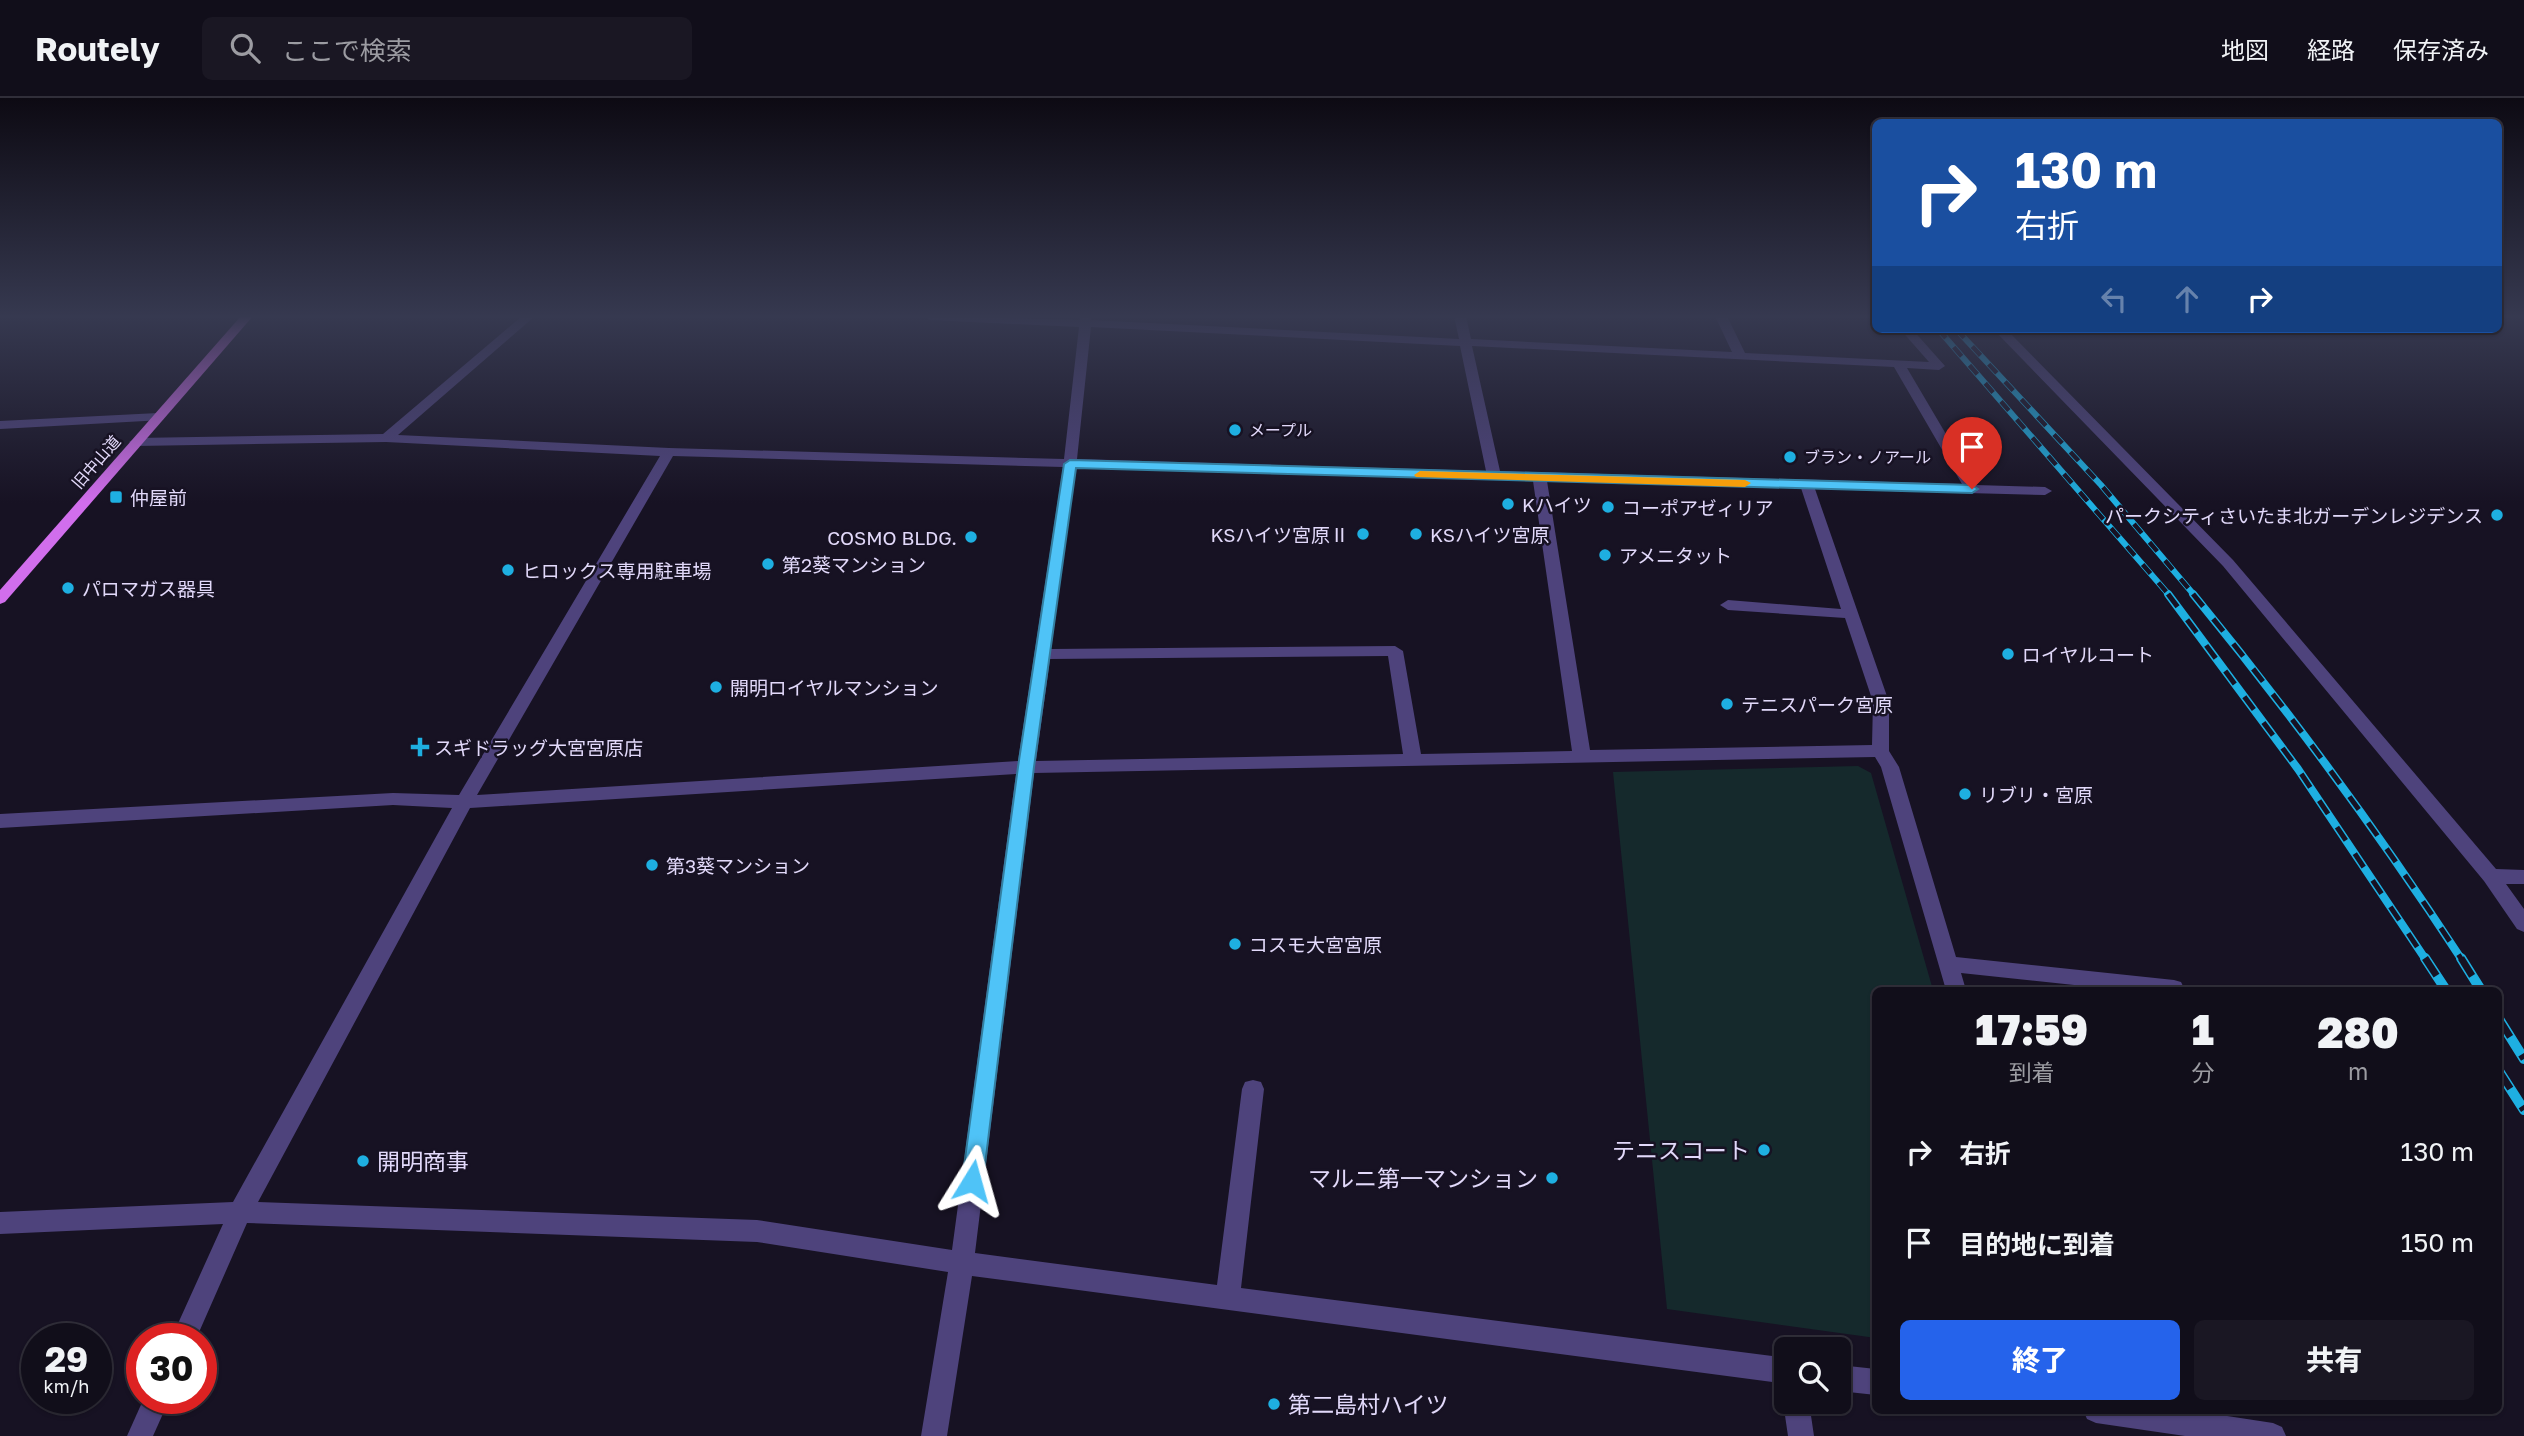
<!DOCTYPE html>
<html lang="ja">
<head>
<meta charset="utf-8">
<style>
  body { margin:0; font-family:"Golos Text","Noto Sans JP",sans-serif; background:#1a1723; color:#f1f3f6; height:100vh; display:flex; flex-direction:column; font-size:26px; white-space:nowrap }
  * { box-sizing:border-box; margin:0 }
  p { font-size:23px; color:#9c9ca2 }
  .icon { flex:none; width:38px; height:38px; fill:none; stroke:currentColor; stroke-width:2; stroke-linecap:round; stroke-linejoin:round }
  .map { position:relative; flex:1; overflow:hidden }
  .sheet { position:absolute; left:1872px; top:889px; width:630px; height:427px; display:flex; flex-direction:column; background:#110e1a; border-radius:10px; box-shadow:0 2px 5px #0004,0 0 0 2px #302e39 }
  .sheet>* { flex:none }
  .guide { position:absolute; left:1872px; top:21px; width:630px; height:214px; border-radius:10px; box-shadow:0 2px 5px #0004,0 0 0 2px #302e39; background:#1a4fa0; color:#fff; overflow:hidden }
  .tools { position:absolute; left:1774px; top:1239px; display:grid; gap:14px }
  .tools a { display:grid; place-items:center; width:77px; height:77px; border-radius:10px; background:#110e1a; box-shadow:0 2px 5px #0004,0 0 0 2px #302e39; font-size:35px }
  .speed { position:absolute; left:21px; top:1225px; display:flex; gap:14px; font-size:35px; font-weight:700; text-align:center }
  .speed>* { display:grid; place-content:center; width:91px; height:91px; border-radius:50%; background:#110e1a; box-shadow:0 2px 5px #0004,0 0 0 2px #302e39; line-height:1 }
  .speed small { font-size:18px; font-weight:400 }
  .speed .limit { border:10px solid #d22; background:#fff; color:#111 }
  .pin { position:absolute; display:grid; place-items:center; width:60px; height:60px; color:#fff; margin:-72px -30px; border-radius:50% 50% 50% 0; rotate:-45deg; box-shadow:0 0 7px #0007 }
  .pin .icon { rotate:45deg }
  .me { position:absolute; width:77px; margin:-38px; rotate:8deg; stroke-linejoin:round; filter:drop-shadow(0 0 5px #0008) }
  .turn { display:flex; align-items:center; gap:24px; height:147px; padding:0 28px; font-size:32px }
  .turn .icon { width:91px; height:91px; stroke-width:2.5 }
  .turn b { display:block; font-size:49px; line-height:60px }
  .lanes { display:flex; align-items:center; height:66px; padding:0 28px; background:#0003; justify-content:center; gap:35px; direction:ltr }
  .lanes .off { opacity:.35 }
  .eta { display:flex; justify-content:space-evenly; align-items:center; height:119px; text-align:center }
  .eta b { font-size:42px; font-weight:800; line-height:49px }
  .cta { display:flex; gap:14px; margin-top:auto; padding:14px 28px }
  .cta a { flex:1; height:80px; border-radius:10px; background:#2563eb; color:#fff; font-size:28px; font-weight:800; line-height:80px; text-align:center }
  .cta a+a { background:#1a1723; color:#f1f3f6 }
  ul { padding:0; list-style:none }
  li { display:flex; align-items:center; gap:21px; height:91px; padding:0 28px }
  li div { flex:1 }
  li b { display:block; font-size:26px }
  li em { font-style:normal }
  header { display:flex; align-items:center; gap:42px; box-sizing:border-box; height:98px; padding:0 35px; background:#110e1a; border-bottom:2px solid #302e39 }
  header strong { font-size:33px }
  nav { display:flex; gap:38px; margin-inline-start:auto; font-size:24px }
  .search { width:490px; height:63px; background:#1a1723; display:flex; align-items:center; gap:18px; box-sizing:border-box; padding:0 24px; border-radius:10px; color:#9c9ca2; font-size:26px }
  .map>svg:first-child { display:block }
  .green { fill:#15292c }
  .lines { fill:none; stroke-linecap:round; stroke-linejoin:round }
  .minor { fill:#4e437c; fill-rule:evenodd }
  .major { fill:#d16eec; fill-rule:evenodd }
  .rail-far2-casing { stroke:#1eafe1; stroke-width:6 }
  .rail-far1-casing { stroke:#1eafe1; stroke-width:8 }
  .rail-casing { stroke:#1eafe1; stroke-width:10 }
  .rail-far2 { stroke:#171223; stroke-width:4.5; stroke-dasharray:12; stroke-linecap:butt }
  .rail-far1 { stroke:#171223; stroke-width:5; stroke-dasharray:16; stroke-linecap:butt }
  .rail { stroke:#171223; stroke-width:7; stroke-dasharray:21; stroke-linecap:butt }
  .route { fill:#4fc3f7; stroke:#337fa1; stroke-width:2 }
  .slow { fill:#f59e0b }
  .poi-dot { fill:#1eafe1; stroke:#171223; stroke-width:2.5 }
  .labels { text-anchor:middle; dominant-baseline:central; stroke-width:5; stroke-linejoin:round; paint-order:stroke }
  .far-poi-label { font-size:16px; fill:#e2d9fa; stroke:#171223; text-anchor:start }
  .far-street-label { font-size:16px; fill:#e2d9fa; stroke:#171223 }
  .poi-label { font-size:19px; fill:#e2d9fa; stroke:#171223; text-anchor:start }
  .near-poi-label { font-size:23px; fill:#e2d9fa; stroke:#171223; text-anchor:end }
</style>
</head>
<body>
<header>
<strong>Routely</strong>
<div class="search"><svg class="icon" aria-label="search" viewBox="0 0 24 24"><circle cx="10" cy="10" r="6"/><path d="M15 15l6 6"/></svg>ここで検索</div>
<nav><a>地図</a><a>経路</a><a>保存済み</a></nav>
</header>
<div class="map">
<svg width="2524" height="1338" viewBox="0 0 2524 1338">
  <rect width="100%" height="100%" fill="#171223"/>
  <!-- green -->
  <polygon class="green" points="1858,668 1871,675 1933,892 1876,892 1876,1240 1667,1211 1613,674"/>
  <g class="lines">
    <!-- minor -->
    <g class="minor">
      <path d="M522 218H535L398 337 669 350 1064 361 1079 229 930 222 924 218 1080 222V218H1092L1091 222 1459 241 1454 218H1466L1471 241 1732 254 1715 218H1727L1745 255 1929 264 1900 231H1912L1945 268 1939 272 1907 270 1976 387 2045 389 2052 393 2045 397 1815 391 1889 604V653L1899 669 1956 859 2174 882 2181 884 2184 890 2183 892H2121L1961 875 1966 892H1946L1881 669 1875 659 1034 675 975 1155 1217 1187 1242 991 1245 984 1253 982 1261 984 1264 991 1241 1190 1787 1260V1286L972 1178 947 1338H921L948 1174 757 1144 247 1125 196 1241H171L223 1126 0 1136V1114L233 1104 452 710 393 707 0 730V716L393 695 459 697 660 358 386 344 136 348 129 344 136 340 383 336ZM1091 229 1460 248 1486 373 1077 361ZM1472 248 1894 269 1962 386 1500 373ZM673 358 1063 369 1018 663 477 697ZM1076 370 1533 383 1572 653 1421 656 1403 553 1395 548 1051 551ZM1547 383 1801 390 1841 511 1728 502 1720 507 1728 512 1845 520 1873 604 1872 647 1590 652ZM1388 558 1403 656 1036 663 1050 561ZM1016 676 952 1152 757 1122 258 1104 470 710Z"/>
      <polygon points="1993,231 2006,231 2233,462 2496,771 2524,772 2524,786 2506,786 2524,811 2524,834 2517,831 2484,783 2223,468"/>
      <polygon points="158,315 164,319 163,322 0,331 0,323"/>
      <polygon points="1839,1267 1876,1271 1876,1297 1839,1293"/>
      <polygon points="1787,1295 1787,1304 1809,1304 1814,1338 1788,1338 1783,1304"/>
      <polygon points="144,1300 170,1300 153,1338 127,1338"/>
      <polygon points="2083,1312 2188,1312 2273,1325 2282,1329 2286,1338 2185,1338 2096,1325 2087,1321"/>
    </g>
    <!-- major -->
    <polygon class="major" points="241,218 253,218 5,504 0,506 0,492"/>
    <!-- rail-far2 casing -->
    <g class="rail-far2-casing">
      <g id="rail-far2">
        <polyline points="1938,231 2170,498"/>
        <polyline points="1956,231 2101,387 2195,498"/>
      </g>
    </g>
    <!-- rail-far1 casing -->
    <g class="rail-far1-casing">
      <g id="rail-far1">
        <polyline points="2168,496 2298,671 2426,862"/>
        <path d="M2193 496C2289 613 2379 735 2462 862"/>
      </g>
    </g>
    <!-- rail casing -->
    <g class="rail-casing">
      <g id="rail">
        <polyline points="2425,860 2446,892"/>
        <polyline points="2461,860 2481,892"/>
        <polyline points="2499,921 2524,961"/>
        <polyline points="2499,973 2524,1012"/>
      </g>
    </g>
    <!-- rail-far2 -->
    <use href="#rail-far2" class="rail-far2"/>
    <!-- rail-far1 -->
    <use href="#rail-far1" class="rail-far1"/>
    <!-- rail -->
    <use href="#rail" class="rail"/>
  </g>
  <!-- sky -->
  <linearGradient id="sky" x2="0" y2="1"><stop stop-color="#0d0a13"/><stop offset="0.54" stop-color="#363950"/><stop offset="1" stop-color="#363950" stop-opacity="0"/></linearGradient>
  <rect width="2524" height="405" fill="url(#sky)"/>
  <!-- route -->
  <polygon class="route" points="1070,362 1972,387 1978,391 1972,395 1076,370 1034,669 983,1083 980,1089 972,1092 965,1089 962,1083 1018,669 1064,366"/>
  <!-- slow -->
  <polygon class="slow" points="1420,373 1745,382 1751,385 1745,389 1416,379 1414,377"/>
  <!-- markers -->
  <g class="poi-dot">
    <circle cx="1235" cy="332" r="7"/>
    <circle cx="1790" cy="359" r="7"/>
    <rect x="109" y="392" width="14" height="14" rx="3.5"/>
    <circle cx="1508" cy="406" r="7"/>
    <circle cx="1608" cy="409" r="7"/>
    <circle cx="2497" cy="417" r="7"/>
    <circle cx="1363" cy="436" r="7"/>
    <circle cx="1416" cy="436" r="7"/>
    <circle cx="971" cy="439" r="7"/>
    <circle cx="1605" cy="457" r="7"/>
    <circle cx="768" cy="466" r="7"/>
    <circle cx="508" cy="472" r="7"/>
    <circle cx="68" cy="490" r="7"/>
    <circle cx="2008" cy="556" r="7"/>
    <circle cx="716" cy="589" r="7"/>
    <circle cx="1727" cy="606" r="7"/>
    <path d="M416.5 638.5h7v7h7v7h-7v7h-7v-7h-7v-7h7z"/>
    <circle cx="1965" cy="696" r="7"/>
    <circle cx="652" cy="767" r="7"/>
    <circle cx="1235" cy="846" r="7"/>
    <circle cx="1764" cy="1052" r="7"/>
    <circle cx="363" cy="1063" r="7"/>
    <circle cx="1552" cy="1080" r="7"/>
    <circle cx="1274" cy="1306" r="7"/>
  </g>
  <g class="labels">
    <!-- far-poi labels -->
    <g class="far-poi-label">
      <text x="1249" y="332">メープル</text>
      <text x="1804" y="359">ブラン・ノアール</text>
    </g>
    <!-- far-street labels -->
    <g class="far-street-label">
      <text transform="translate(96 364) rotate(-49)">旧中山道</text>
    </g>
    <!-- poi labels -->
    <g class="poi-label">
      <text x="130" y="399">仲屋前</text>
      <text x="1522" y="406">Kハイツ</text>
      <text x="1622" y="409">コーポアゼィリア</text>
      <text x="2483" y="417" text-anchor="end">パークシティさいたま北ガーデンレジデンス</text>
      <text x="1349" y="436" text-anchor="end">KSハイツ宮原Ⅱ</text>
      <text x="1430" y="436">KSハイツ宮原</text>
      <text x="957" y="439" text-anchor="end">COSMO BLDG.</text>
      <text x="1619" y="457">アメニタット</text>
      <text x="782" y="466">第2葵マンション</text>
      <text x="522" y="472">ヒロックス専用駐車場</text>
      <text x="82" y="490">パロマガス器具</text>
      <text x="2022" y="556">ロイヤルコート</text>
      <text x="730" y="589">開明ロイヤルマンション</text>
      <text x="1741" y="606">テニスパーク宮原</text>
      <text x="434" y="649">スギドラッグ大宮宮原店</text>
      <text x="1979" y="696">リブリ・宮原</text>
      <text x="666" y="767">第3葵マンション</text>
      <text x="1249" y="846">コスモ大宮宮原</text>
    </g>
    <!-- near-poi labels -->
    <g class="near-poi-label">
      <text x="1750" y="1052">テニスコート</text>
      <text x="377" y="1063" text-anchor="start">開明商事</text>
      <text x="1538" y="1080">マルニ第一マンション</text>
      <text x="1288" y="1306" text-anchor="start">第二島村ハイツ</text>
    </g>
  </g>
</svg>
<div class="tools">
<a><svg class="icon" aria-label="search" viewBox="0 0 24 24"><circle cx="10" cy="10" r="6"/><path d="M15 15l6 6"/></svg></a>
</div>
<div class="speed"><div>29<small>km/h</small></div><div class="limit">30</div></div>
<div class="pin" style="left:1972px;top:391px;background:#d93025"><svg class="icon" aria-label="arrive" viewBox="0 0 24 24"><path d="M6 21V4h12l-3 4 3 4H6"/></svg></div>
<svg class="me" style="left:972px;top:1083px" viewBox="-20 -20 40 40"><path d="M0-17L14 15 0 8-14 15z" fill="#4fc3f7" stroke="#fff" stroke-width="4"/></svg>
<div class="guide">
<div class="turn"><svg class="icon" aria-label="right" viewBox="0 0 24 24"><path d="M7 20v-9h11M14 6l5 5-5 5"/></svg><div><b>130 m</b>右折</div></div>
<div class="lanes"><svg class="icon off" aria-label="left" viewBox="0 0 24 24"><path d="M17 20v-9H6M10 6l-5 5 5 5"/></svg><svg class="icon off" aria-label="ahead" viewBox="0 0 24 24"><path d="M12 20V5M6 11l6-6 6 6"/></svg><svg class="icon" aria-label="right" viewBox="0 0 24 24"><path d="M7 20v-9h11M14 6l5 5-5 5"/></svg></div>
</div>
<section class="sheet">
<div class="eta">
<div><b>17:59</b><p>到着</p></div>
<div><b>1</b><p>分</p></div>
<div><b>280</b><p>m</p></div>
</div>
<ul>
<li><svg class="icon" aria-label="right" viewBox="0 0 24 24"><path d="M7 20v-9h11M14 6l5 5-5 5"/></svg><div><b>右折</b></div><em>130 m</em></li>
<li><svg class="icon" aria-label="arrive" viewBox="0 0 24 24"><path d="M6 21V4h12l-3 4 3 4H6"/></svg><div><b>目的地に到着</b></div><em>150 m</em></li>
</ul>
<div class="cta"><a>終了</a><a>共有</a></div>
</section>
</div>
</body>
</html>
